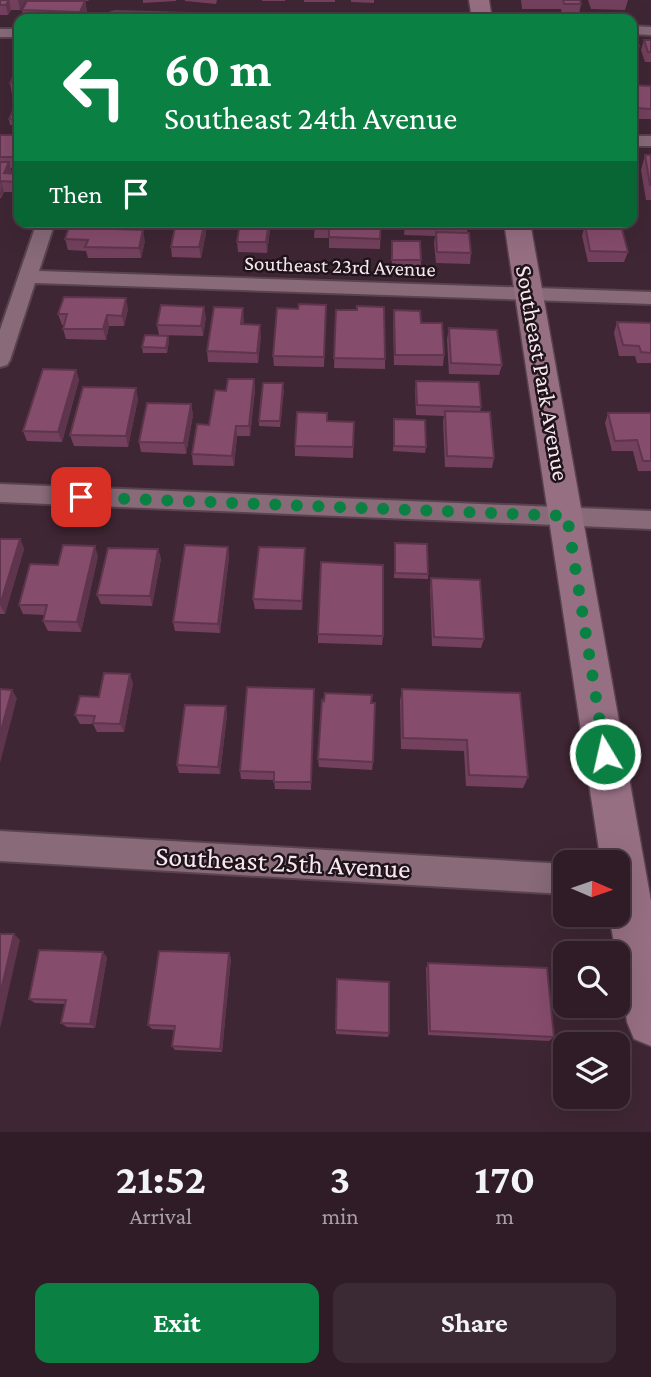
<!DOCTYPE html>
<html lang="en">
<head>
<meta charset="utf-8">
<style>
  body { margin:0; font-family:"Crimson Pro",serif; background:#3b2933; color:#f1f3f6; height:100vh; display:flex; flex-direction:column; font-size:26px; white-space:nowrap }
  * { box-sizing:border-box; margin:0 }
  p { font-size:23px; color:#a7a1a7 }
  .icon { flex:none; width:38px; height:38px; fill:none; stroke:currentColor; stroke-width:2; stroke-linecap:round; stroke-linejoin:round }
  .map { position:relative; height:1132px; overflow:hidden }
  .sheet { display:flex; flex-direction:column; background:#2f1c27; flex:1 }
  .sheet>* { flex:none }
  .guide { position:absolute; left:14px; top:14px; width:623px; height:214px; border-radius:14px; box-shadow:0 7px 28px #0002,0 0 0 2px #4a3a44; background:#0b8043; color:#fff; overflow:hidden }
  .needle { width:46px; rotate:92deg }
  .controls { position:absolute; left:553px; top:850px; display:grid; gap:14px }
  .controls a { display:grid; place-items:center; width:77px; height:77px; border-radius:14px; background:#2f1c27; box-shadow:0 7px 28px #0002,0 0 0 2px #4a3a44; font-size:35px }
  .pin { position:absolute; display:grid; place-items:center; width:60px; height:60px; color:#fff; margin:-30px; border-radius:14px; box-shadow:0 4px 10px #0006 }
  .me { position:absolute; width:77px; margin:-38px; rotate:351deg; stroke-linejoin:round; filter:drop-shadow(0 0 5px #0008) }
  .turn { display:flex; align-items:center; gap:24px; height:147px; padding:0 35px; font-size:32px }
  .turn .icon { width:91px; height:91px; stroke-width:2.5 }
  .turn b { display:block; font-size:49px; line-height:60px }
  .then { display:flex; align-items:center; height:66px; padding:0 35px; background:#0003; gap:14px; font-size:26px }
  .eta { display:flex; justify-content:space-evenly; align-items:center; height:119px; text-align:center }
  .eta b { font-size:42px; font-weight:700; line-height:49px }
  .primary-button { display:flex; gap:14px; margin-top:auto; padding:14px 35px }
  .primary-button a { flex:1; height:80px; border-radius:14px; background:#0b8043; color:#fff; font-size:28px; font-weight:700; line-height:80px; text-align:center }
  .primary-button a+a { background:#3b2933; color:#f1f3f6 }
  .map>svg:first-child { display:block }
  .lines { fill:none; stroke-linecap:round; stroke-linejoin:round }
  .street-casing { stroke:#58434e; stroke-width:4 }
  .secondary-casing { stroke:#58434e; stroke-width:3 }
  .street { fill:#886a79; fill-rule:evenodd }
  .secondary { fill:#976f83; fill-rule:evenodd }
  .wall { fill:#73415d }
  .shaded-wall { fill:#5e354c }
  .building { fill:#864c6c; stroke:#5e354c; stroke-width:2 }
  .route { stroke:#0b8043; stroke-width:12; stroke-dasharray:0 21.6 }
  .labels { text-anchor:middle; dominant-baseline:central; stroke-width:5; stroke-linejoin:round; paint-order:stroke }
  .far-street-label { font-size:21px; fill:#f9e7f0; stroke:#1f1419 }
  .street-label { font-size:24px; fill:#f9e7f0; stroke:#1f1419 }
  .near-street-label { font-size:28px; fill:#f9e7f0; stroke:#1f1419 }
</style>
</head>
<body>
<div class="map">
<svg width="651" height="1132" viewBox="0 0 651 1132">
  <rect width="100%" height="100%" fill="#3f2634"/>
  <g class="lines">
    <!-- street casing -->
    <g class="street-casing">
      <g id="street">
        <polygon points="116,12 224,15 231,19 111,19 111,13"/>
        <polygon points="632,26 651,27 651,35 632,34"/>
        <rect x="0" y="29" width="19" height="8"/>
        <rect x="632" y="136" width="19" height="10"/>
        <polygon points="37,222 55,222 39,271 651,292 651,304 35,283 10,360 7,365 0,367 0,330"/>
        <polygon points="0,484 651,511 651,529 0,502"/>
        <polygon points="0,831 565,864 565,894 0,861"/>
      </g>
    </g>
    <!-- secondary casing -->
    <g class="secondary-casing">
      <g id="secondary">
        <polygon points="469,0 489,0 492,19 472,19"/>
        <polygon points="504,222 530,222 651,901 651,1046 634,1039 627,1022 618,954 616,954 609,915 618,915 618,863 601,863"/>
      </g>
    </g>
    <!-- street -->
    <use href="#street" class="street"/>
    <!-- secondary -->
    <use href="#secondary" class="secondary"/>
  </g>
  <!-- wall -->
  <g class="wall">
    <polygon points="0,0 26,0 20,10 11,10 8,15 0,15"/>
    <polygon points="54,0 89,0 88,1 85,1 87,11 83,19 24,19 22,10"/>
    <polygon points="143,0 176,0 176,1 143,3"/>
    <polygon points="185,0 217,0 216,4 185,1"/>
    <rect x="262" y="0" width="23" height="1"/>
    <rect x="304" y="0" width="31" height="2"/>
    <polygon points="351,0 374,0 374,3 351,2"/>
    <polygon points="521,0 580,0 581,4 579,14 562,14 561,9 522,9"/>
    <polygon points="588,0 628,0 625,10 591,9"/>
    <polygon points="632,37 639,46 636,55 638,60 635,70 632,70"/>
    <polygon points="644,40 651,40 651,62 645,62 641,50"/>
    <polygon points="19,65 19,94 12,94 10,83"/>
    <polygon points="632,85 651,86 651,119 634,119 632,112"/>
    <polygon points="19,104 19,125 10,125 9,119"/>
    <polygon points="0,135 19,135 19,160 16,168 11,168 12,174 19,174 19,192 4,192 1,198 0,198"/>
    <polygon points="645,155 651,155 651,200 646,200 641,170"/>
    <polygon points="93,222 147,222 146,226 117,225 118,229 145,241 141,258 88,258 86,251 68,250 65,239 93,224"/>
    <polygon points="240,222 271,222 267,253 238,252 237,242"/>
    <polygon points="315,222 381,222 380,249 329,248 329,238 314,238"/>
    <polygon points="405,222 468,226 467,233 471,253 470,264 436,263 434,243 435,236 404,235"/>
    <polygon points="585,225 628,252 624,262 588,262 582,236"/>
    <polygon points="206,233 201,258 172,257 171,247"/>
    <polygon points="392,241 421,260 421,266 392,265"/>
    <polygon points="326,305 324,367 274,366 273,356 298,309"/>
    <polygon points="128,309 124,326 109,326 106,340 66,339 63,329 64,325 62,325 58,314"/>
    <polygon points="336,310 385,359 385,369 334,368"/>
    <polygon points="394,310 421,323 444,355 443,366 394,365 393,321"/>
    <polygon points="206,317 203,336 159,335 157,325"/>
    <polygon points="244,319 243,325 261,336 258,363 208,362 207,351"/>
    <polygon points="617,322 651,323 651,363 637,363 635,356 619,356 614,333"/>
    <polygon points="449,328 502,365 499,375 449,374 447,339"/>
    <polygon points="168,336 169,341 167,353 143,353 142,347"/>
    <polygon points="76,370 79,380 62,442 27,441 23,431"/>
    <polygon points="254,379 255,390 250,436 237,436 234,466 193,465 192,454 209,425 226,391"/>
    <polygon points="416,381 481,407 480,412 494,458 492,468 445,467 443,421 444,416 416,415 415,391"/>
    <polygon points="284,389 280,427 259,426 259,421"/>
    <polygon points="138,399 128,447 74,446 70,435"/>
    <polygon points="191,404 193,415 186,454 141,452 139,442"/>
    <polygon points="608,413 651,413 651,471 638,471 633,451 612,451 605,423"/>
    <polygon points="394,419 426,447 425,453 393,451"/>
    <polygon points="327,421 354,422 353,458 295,456 295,446"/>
    <polygon points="0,539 20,539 24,549 5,614 0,614"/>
    <polygon points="395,543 428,574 428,579 394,578"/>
    <polygon points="228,547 229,557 220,633 175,631 173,622"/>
    <polygon points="305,548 302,610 255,609 253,599"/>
    <polygon points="158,549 161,559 152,606 101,604 97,595"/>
    <polygon points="98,556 81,632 48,631 43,621 45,615 23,614 19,605 58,565"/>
    <polygon points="431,578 484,639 481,648 432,646 430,588"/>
    <polygon points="318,634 383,636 382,645 318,643"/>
    <polygon points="133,683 124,732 97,732 93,724 80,724 75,715 99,697"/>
    <polygon points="314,689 311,790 275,789 274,780 241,779 240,771"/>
    <polygon points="402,689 528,777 523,788 466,786 464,751 401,749 400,701"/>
    <polygon points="227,715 220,774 179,773 177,765"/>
    <polygon points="318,759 373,762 372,770 319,767"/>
    <polygon points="107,957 95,1028 67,1027 61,1023 65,1004 35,1003 29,999"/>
    <polygon points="231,958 222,1052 175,1050 172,1046 175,1030 152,1029 148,1025"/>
    <polygon points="428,963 554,1037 549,1041 428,1035 426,968"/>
    <polygon points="337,979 389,1033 388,1037 336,1034"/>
  </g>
  <!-- shaded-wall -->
  <g class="shaded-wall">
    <polygon points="9,0 11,10 8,15 6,5"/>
    <polygon points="18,0 26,0 20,10"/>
    <polygon points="85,1 87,11 83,19 81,19 80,12"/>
    <polygon points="17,149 19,160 16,168 13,157"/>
    <polygon points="9,162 12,173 9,181 4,173"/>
    <polygon points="1,181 4,192 1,198 0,194"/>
    <polygon points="205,222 206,233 201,258 199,247"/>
    <polygon points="269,222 271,222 267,253 266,242"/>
    <polygon points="143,230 145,241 141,258 139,248"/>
    <polygon points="126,298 128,309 124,326 122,316"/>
    <polygon points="204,307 206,317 203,336 201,326"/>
    <polygon points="243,308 244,319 242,335 241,324"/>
    <polygon points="107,315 109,326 106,340 103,329"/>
    <polygon points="260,325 261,336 258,363 257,353"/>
    <polygon points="168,336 169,341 167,353 166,348"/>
    <polygon points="76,370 79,380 62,442 58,432"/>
    <polygon points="254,379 255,390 250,436 249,426"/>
    <polygon points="136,388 138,399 128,447 126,436"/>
    <polygon points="191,404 193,415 186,454 184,443"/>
    <polygon points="236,426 237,436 234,466 232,456"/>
    <polygon points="20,539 24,549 5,614 0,605"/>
    <polygon points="95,546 98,556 81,632 77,622"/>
    <polygon points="228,547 229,557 220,633 218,624"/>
    <polygon points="305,548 305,558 302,610 302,601"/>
    <polygon points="158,549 161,559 152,606 150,596"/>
    <polygon points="130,674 133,683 124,732 120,724"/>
    <polygon points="12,690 17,698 0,763 0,734"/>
    <polygon points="226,706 227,715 220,774 218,767"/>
    <polygon points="14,934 20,940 0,1029 0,995"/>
    <polygon points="103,952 107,957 95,1028 90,1024"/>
    <polygon points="229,953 231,958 222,1052 220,1049"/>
  </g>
  <!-- building -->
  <g class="building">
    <polygon points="0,0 9,0 6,5 0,5"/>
    <polygon points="563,0 580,0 581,4 564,4"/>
    <polygon points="27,1 85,1 80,12 22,10"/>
    <polygon points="632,37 636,37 639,46 633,46 638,60 632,60"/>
    <polygon points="644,40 651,40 651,52 648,52"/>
    <polygon points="19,65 19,83 10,83"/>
    <polygon points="632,85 651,86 651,109 637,108 632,95"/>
    <polygon points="16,104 19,104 19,119 9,119"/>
    <polygon points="0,135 19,135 19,149 17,149 13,157 0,157"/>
    <polygon points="645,155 651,155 651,185 650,185"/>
    <polygon points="0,162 9,162 4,173 19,174 17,182 1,181 0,183"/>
    <polygon points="176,222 205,222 199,247 171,247"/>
    <polygon points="240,222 269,222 266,242 237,242"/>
    <polygon points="315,222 381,222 380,239 329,237 329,228 314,227"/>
    <polygon points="405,222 468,222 468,226 405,224"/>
    <polygon points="70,224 117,225 115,229 143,230 139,248 85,247 88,240 65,239"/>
    <polygon points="585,225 621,225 628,252 590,251"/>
    <polygon points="436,232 469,233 471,253 437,252"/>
    <polygon points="392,241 420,241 421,260 392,260"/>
    <polygon points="64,297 126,298 122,316 107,315 103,329 63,329 67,314 58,314"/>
    <polygon points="299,304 326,305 324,357 273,356 277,308 298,309"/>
    <polygon points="161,305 204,307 201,326 157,325"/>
    <polygon points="357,306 384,307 385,359 334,358 336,310 357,310"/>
    <polygon points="214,307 243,308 241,324 260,325 257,353 207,351"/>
    <polygon points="394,310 420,311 421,323 442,323 444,355 395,355"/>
    <polygon points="617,322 651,323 651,353 641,352 639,346 623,345"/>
    <polygon points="449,328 497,330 502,365 451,363"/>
    <polygon points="145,335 168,336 166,348 142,347"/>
    <polygon points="43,369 76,370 58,432 23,431"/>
    <polygon points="228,379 254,379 249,426 236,426 232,456 192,454 197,424 209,425 215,390 226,391"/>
    <polygon points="416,381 479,382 481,407 417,405"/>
    <polygon points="263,383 283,383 280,421 259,421"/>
    <polygon points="83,387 136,388 126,436 70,435"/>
    <polygon points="147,403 191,404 184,443 139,442"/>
    <polygon points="445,411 490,412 494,458 447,456"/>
    <polygon points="297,412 327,413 327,421 354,422 353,447 295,446"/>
    <polygon points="608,413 651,413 651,461 643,461 637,440 615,441"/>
    <polygon points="394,419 425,420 426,447 394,446"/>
    <polygon points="0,539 20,539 0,605"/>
    <polygon points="395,543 427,544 428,574 395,573"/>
    <polygon points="63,545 95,546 77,622 43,621 47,605 19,605 30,564 58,565"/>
    <polygon points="185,545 228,547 218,624 173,622"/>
    <polygon points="259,547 305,548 302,601 253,599"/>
    <polygon points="108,548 158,549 150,596 97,595"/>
    <polygon points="321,562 383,565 383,636 318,634"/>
    <polygon points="431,578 480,580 484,639 434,637"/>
    <polygon points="104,673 130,674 120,724 93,723 95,716 75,715 80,696 99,697"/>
    <polygon points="247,687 314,689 311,782 274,782 274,772 240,771"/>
    <polygon points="0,689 12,690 0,734"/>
    <polygon points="402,689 520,693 528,777 469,775 467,740 403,738"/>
    <polygon points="325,693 372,695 371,703 375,703 373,762 318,759 322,700 324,701"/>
    <polygon points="185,705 226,706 218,767 177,765"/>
    <polygon points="0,934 14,934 0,995"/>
    <polygon points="39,950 103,952 90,1024 61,1023 66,1000 29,999"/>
    <polygon points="159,951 229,953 220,1049 172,1046 175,1026 148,1025"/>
    <polygon points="428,963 547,968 554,1037 430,1031"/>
    <polygon points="337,979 389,982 389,1033 336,1030"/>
  </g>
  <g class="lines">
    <!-- route -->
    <polyline class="route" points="81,497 567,516 605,754"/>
  </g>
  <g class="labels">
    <!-- far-street labels -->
    <g class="far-street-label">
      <text transform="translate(340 266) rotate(2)">Southeast 23rd Avenue</text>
    </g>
    <!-- street labels -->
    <g class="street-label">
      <text transform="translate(543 373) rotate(80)">Southeast Park Avenue</text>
    </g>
    <!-- near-street labels -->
    <g class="near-street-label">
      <text transform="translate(283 862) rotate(3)">Southeast 25th Avenue</text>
    </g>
  </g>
</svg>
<div class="controls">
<a><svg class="needle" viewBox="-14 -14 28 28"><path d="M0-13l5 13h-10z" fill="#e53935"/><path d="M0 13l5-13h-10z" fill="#a7a1a7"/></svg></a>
<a><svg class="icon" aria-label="search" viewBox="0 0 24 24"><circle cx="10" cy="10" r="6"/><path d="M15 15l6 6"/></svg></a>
<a><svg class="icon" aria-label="layers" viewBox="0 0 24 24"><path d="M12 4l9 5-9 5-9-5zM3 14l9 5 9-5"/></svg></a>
</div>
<div class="pin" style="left:81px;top:497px;background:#d93025"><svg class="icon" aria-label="arrive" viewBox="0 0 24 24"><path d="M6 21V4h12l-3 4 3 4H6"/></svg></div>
<svg class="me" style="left:605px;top:754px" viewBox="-20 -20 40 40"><circle r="17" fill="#0b8043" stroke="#fff" stroke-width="3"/><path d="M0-11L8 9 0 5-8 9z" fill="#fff"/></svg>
<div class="guide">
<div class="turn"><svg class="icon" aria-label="left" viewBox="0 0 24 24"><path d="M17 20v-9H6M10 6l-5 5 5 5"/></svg><div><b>60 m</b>Southeast 24th Avenue</div></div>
<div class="then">Then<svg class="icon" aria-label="arrive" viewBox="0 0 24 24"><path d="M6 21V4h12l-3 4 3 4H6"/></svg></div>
</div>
</div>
<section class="sheet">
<div class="eta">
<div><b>21:52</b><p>Arrival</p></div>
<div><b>3</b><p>min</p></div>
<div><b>170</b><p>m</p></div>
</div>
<div class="primary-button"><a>Exit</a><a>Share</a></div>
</section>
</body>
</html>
